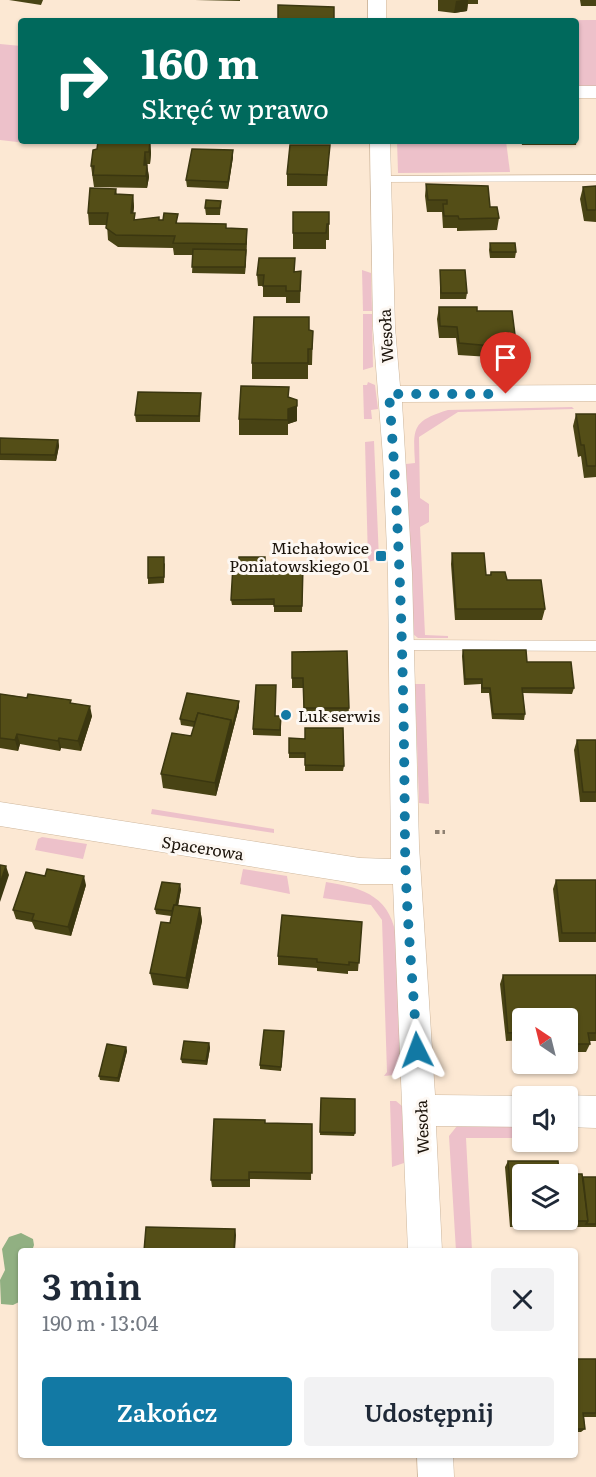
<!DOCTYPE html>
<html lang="pl">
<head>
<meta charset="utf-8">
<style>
  body { margin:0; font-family:Literata,serif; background:#f2f2f3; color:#1f2937; height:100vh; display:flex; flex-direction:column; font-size:22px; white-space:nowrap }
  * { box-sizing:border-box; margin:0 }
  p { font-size:20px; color:#747a83 }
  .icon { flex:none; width:33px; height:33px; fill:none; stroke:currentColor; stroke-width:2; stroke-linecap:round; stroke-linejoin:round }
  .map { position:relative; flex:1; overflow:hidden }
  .panel { position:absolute; left:18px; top:1248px; width:560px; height:210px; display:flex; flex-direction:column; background:#fff; border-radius:6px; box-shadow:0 2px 4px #0004 }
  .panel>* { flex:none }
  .top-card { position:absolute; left:18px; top:18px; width:561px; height:126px; border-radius:6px; box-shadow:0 2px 4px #0004; background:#00695c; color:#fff; overflow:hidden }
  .needle { width:39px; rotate:325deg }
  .controls { position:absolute; left:512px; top:1008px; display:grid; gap:12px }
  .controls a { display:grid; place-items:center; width:66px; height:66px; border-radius:6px; background:#fff; box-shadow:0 2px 4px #0004; font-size:30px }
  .pin { position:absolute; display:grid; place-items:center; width:51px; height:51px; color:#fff; margin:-62px -26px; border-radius:50% 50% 50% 0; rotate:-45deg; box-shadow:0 0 6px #0007 }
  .pin .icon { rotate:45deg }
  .me { position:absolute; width:66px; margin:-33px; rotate:357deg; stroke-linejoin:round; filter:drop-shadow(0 0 4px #0008) }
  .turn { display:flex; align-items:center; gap:21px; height:126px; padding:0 24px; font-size:27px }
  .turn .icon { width:78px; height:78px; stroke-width:2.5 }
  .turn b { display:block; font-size:42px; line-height:51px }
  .round { display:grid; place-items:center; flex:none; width:63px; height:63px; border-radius:6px; background:#f2f2f3 }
  .headline { display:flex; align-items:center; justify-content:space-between; height:102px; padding:0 24px }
  h1 { font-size:36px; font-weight:600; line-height:45px }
  .action { display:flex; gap:12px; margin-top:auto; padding:12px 24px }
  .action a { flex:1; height:69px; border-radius:6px; background:#1279a4; color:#fff; font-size:24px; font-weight:600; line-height:69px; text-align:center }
  .action a+a { background:#f2f2f3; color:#1f2937 }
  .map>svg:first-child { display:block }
  .green { fill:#edc1ca }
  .water { fill:#91b082 }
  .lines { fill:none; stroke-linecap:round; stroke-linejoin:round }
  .lane-casing { stroke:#cdb69c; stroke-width:1 }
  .street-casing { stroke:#cdb69c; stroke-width:1 }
  .path { stroke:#8e8071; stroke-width:4; stroke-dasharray:4.5 3; stroke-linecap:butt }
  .lane { fill:#fff; fill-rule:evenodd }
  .street { fill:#fff; fill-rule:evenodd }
  .wall { fill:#484314 }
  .shaded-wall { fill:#3b3710 }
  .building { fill:#544e17; stroke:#3b3710; stroke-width:1.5; fill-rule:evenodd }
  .route { stroke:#1279a4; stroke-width:10; stroke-dasharray:0 18 }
  .poi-dot { fill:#1279a4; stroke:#fdf8f3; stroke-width:2 }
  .labels { text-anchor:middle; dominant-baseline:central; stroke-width:6; stroke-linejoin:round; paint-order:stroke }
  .street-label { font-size:16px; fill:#1b130a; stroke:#fdf8f3 }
  .poi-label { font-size:16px; fill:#1b130a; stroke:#fdf8f3; text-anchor:end }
</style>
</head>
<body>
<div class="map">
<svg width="596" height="1477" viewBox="0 0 596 1477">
  <rect width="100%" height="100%" fill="#fce8d3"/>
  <!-- green -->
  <g class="green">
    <polygon points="596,20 596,86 576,86 576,21 392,21"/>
    <polygon points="0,44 21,46 21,141 26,143 0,140"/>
    <polygon points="397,141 506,141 510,172 398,173"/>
    <polygon points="362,270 371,273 372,311 363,311"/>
    <polygon points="363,314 372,314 373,367 363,370"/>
    <polygon points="368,382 375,385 378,409 371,410 372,419 364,419 363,385 367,385"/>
    <path d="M572 407 574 409 458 412 419 437 420 498 429 504V522L420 527 425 635 448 636V638H418L413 634 406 464 415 463C413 428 412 421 448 410Z"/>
    <polygon points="374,441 379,559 368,562 365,442"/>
    <polygon points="415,684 425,684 429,804 419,803"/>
    <polygon points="152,809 274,829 274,833 151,814"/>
    <polygon points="42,837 87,844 83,859 35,850 38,839"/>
    <polygon points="243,869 287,876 290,894 240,884"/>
    <path d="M326 882C365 888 392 897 397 942L400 1071 395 1075 384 1076 387 1072 382 920 371 905 323 898Z"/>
    <polygon points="390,1101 396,1101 402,1106 404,1163 392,1167"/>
    <polygon points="457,1126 516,1126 521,1132 522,1138 466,1138 472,1251 456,1251 449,1136"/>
  </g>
  <!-- water -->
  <polygon class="water" points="21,1233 33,1239 34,1245 32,1251 21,1251 21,1301 13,1305 1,1304 0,1280 5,1270 2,1249 9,1237"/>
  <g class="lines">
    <!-- lane casing -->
    <g class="lane-casing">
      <g id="lane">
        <polygon points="596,175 596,181 381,182 376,179 381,176"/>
        <polygon points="402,640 596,641 596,651 402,650 396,645"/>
      </g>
    </g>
    <!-- street casing -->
    <g class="street-casing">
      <g id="street">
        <rect x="368" y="0" width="18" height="21"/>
        <rect x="576" y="86" width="20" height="12"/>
        <polygon points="370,141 390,141 395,328 400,386 596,385 596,401 402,402 412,573 419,846 435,1095 524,1096 522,1096 522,1127 436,1126 442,1251 408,1251 393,884 360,884 0,826 0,802 360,858 391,859 388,573 383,457 373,328"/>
        <polygon points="567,1095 596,1096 596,1128 567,1127 567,1096 565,1096"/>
        <polygon points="417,1455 453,1455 454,1477 418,1477"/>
      </g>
    </g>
    <!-- path -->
    <polyline class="path" points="435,832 445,832"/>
    <!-- lane -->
    <use href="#lane" class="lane"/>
    <!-- street -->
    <use href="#street" class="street"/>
  </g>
  <!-- wall -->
  <g class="wall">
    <polygon points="9,0 43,0 41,5"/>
    <polygon points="195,0 240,0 240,1"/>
    <polygon points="438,0 478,0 478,4 468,4 467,11 454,13 438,11"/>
    <polygon points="580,0 596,0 596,6 581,6"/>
    <polygon points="576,122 578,133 576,145 522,145 521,141 576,141"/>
    <polygon points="150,141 151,153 150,164 147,164 147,165 149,177 147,188 94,187 91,166"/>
    <polygon points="233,150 233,157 228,189 187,187 186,180"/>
    <polygon points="329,157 327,186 287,186 287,174"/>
    <polygon points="426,184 490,207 499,218 497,230 457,231 457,228 443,228 442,212 427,212 425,196"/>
    <polygon points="596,186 596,222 584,221 580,199 583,187"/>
    <polygon points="116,189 117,195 133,195 134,207 133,213 135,220 159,217 159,220 179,223 226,224 226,228 247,240 245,274 192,273 193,255 174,255 173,248 118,247 108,240 107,225 89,225 88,213"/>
    <polygon points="221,201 220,215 206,215 205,208"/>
    <polygon points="293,212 329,212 329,240 326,240 326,249 293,249"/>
    <polygon points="490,243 516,252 515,258 490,258 489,250"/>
    <polygon points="440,270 467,293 466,299 440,299"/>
    <polygon points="301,271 300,303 286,303 286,297 263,297 263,286 258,286 257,275"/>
    <polygon points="439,307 477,311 516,343 514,355 494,355 490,357 458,355 456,338 439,338 437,319"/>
    <polygon points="309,331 313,331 312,365 308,365 308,379 252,379 252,363"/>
    <polygon points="289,397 297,400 297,421 288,424 288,435 239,435 239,419"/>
    <polygon points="201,399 200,422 136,422 135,415"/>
    <polygon points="576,414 596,416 596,477 584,478 581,456 578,457 573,426"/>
    <polygon points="0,438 58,440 59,446 56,461 0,460"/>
    <polygon points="452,553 486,575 490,575 491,572 507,580 545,609 542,620 455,620 451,564"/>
    <polygon points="165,563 164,583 148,584 148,578"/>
    <polygon points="265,565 303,565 302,612 274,612 274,605 232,605 231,600"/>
    <polygon points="463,650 527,662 574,688 572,694 523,693 525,714 524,720 492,719 489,693 481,693 481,684 464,685 462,656"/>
    <polygon points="292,652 349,708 348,718 304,719 303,688 292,688"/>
    <polygon points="0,694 72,703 92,716 81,751 61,748 60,751 20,744 18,751 0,748"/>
    <polygon points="239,701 239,707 216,796 163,788 161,774 191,736 194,727 181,725 180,719"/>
    <polygon points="275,716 281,716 281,736 253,735 253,729"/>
    <polygon points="289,738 344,766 343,771 305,771 305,758 289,758"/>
    <polygon points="577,740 596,740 596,802 580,802 574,750"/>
    <polygon points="556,880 596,880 596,942 559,942 553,889"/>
    <polygon points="86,885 71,936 35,929 32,922 16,919 13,910"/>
    <polygon points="181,889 178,906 200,908 202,921 188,989 153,985 150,973 170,923 171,916 156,914 155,909"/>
    <polygon points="362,922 358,971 348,971 348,974 317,971 317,968 278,965 278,956"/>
    <polygon points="503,975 596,975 596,1041 589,1041 590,1044 586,1052 567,1052 567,1018 522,1018 522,1040 506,1041 500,984"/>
    <polygon points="284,1035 281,1071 260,1069 260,1065"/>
    <polygon points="209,1043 210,1048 207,1065 182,1063 181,1059"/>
    <polygon points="126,1047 127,1051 119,1082 100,1080 99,1076"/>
    <polygon points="321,1098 355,1133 354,1136 320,1135"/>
    <polygon points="266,1123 312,1124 311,1180 250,1179 250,1187 212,1187 211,1180"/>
    <polygon points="508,1161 559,1174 583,1177 596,1177 596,1227 510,1227 505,1167"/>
    <polygon points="574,1359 596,1359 596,1417 584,1417 585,1429 581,1432 574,1432"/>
  </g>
  <!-- shaded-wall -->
  <g class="shaded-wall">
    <polygon points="462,0 468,0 467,11 454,13 456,1"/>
    <polygon points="150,141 151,153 150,164 149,152"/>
    <polygon points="233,150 233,157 228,189 228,182"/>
    <polygon points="145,152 147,164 145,177 144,165"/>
    <polygon points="147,165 149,177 147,188 146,176"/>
    <polygon points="133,195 134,207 132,225 131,213"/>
    <polygon points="247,229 247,240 245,274 245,267"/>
    <polygon points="495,343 494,355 490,357 492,346"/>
    <polygon points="297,406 297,421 288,424 288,435 288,409"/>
    <polygon points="58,440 59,446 56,461 55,455"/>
    <polygon points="239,701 239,707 216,796 215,783 231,720"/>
    <polygon points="90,706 92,716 81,751 78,741"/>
    <polygon points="17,734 20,744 18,751 15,740"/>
    <polygon points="59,738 61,748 60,751 58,741"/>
    <polygon points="6,866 9,875 0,902 0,883"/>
    <polygon points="84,876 86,885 71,936 68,927"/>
    <polygon points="180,884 181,889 176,917 175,912"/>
    <polygon points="200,908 202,921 188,989 186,978"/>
    <polygon points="209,1043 210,1048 207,1065 206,1061"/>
    <polygon points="126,1047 127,1051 119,1082 118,1078"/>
    <polygon points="235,1229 236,1235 235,1251 234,1251"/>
  </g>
  <!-- building -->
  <g class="building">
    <polygon points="278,5 334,7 334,21 278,21"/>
    <polygon points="98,141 150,141 149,152 145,152 144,165 147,165 146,176 93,175 94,166 91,166 93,150 97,149"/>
    <polygon points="290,145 330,145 327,175 287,174"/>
    <polygon points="192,149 233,150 228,182 186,180"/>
    <polygon points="426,184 488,186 490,207 497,207 499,218 459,219 458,216 444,216 443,204 447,204 447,200 428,200"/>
    <polygon points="596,186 596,210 587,210 583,187"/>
    <polygon points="90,188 116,189 115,194 133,195 131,213 135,213 134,220 159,217 159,220 163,220 164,213 178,214 176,223 226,224 226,228 247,229 246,244 173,243 175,236 116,235 106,228 108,213 88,213"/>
    <polygon points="206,200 221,201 220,208 205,208"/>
    <polygon points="293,212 329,212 329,224 327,224 326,233 293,233"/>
    <polygon points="490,243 515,243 516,252 491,252"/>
    <polygon points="193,249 246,250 245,267 192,267"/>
    <polygon points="259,258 295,258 294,272 301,271 300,291 286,291 286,286 263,286 264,275 257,275"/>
    <polygon points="440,270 465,270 467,293 441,293"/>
    <polygon points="439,307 477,307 477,311 512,311 516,343 495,343 492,346 459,343 457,327 440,326"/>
    <polygon points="254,317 309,317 309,330 313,331 312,349 308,349 308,363 252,363"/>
    <polygon points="241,386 289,387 288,397 297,400 297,406 288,409 288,420 239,419"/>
    <polygon points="138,392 201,393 199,416 135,415"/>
    <polygon points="576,414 596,414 596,466 587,466 584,445 581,445"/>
    <polygon points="0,438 58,440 55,455 0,454"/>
    <polygon points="452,553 484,553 486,575 491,575 491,572 505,572 507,580 541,580 545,609 456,609"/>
    <polygon points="148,557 164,557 164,577 148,578"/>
    <polygon points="239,557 265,557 265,565 303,565 302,606 274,606 274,599 231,600 233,565 239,565"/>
    <polygon points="463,650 526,650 527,662 571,662 574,688 522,688 525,714 493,714 490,688 482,688 482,679 465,679"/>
    <polygon points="347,651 349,708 304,708 303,678 292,678 292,652"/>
    <polygon points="256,685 276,685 275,716 281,716 280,730 253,729"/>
    <polygon points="187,693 239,701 232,728 231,720 198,713 195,722 180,719"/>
    <polygon points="0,694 27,698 28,694 71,700 70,703 90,706 78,741 59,738 58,741 17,734 15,740 0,738"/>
    <polygon points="198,713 231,720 215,783 161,774 172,733 191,736"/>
    <polygon points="305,728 343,728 344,766 305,765 305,753 289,753 289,738 305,739"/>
    <polygon points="577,740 596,740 596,792 583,792"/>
    <polygon points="0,865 6,866 0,883"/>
    <polygon points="47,869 84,876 68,927 32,920 34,914 13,910 26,872 45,876"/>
    <polygon points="556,880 596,880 596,933 562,933"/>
    <polygon points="162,882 180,884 176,905 174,905 172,911 155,909"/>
    <polygon points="174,905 200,908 186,978 150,973 161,922 170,923"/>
    <polygon points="282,915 362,922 359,963 349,962 349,965 317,962 317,959 278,956"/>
    <polygon points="503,975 596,975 596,1033 588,1033 590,1044 567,1044 567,1018 522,1018 522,1032 508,1033"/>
    <polygon points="264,1030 284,1031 281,1067 260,1065"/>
    <polygon points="184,1041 209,1043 206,1061 181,1059"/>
    <polygon points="107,1044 126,1047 118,1078 99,1076"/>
    <polygon points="321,1098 355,1099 355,1133 320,1132"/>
    <polygon points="214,1119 265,1120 265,1123 312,1124 312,1173 249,1172 249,1180 211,1180"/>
    <path d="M508 1161H558L559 1174H582L588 1221H513ZM522 1174H567V1220H522Z"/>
    <polygon points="583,1177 596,1177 596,1224 586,1224 588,1221"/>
    <polygon points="146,1227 235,1229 234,1251 144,1251"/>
    <polygon points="574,1359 596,1359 596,1413 583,1413 585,1429 574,1429"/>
  </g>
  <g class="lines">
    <!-- route -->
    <path class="route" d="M417 1050C413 982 406 913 405 845 404 694 401 544 389 394H506"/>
  </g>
  <!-- markers -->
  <g class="poi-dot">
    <rect x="375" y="550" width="12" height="12" rx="3"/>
    <circle cx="286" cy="715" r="6"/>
  </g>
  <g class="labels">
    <!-- street labels -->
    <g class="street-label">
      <text transform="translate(385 336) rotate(-93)">Wesoła</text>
      <text transform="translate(203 847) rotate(9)">Spacerowa</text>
      <text transform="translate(421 1127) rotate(-92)">Wesoła</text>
    </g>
    <!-- poi labels -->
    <g class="poi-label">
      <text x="369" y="547">Michałowice<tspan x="369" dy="18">Poniatowskiego 01</tspan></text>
      <text x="298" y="715" text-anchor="start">Luk serwis</text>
    </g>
  </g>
</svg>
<div class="controls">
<a><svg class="needle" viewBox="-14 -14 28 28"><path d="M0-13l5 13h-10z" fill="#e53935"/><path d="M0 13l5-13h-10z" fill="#747a83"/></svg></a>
<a><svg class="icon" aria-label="sound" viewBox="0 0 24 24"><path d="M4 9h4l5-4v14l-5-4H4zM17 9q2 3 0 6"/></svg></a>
<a><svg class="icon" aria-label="layers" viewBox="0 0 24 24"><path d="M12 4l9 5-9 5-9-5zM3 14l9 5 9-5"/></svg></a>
</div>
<div class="pin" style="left:506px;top:394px;background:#d93025"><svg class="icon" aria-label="arrive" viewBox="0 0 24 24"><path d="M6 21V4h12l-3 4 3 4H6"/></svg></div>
<svg class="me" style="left:417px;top:1050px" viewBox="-20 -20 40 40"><path d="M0-17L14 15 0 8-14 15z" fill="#1279a4" stroke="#fff" stroke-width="4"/></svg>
<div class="top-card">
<div class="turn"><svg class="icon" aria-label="right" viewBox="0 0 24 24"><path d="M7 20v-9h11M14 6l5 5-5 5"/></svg><div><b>160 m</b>Skręć w prawo</div></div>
</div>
<section class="panel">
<div class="headline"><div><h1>3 min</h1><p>190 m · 13:04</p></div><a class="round"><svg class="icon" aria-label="close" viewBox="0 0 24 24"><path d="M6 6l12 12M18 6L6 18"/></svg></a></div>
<div class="action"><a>Zakończ</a><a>Udostępnij</a></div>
</section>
</div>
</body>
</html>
